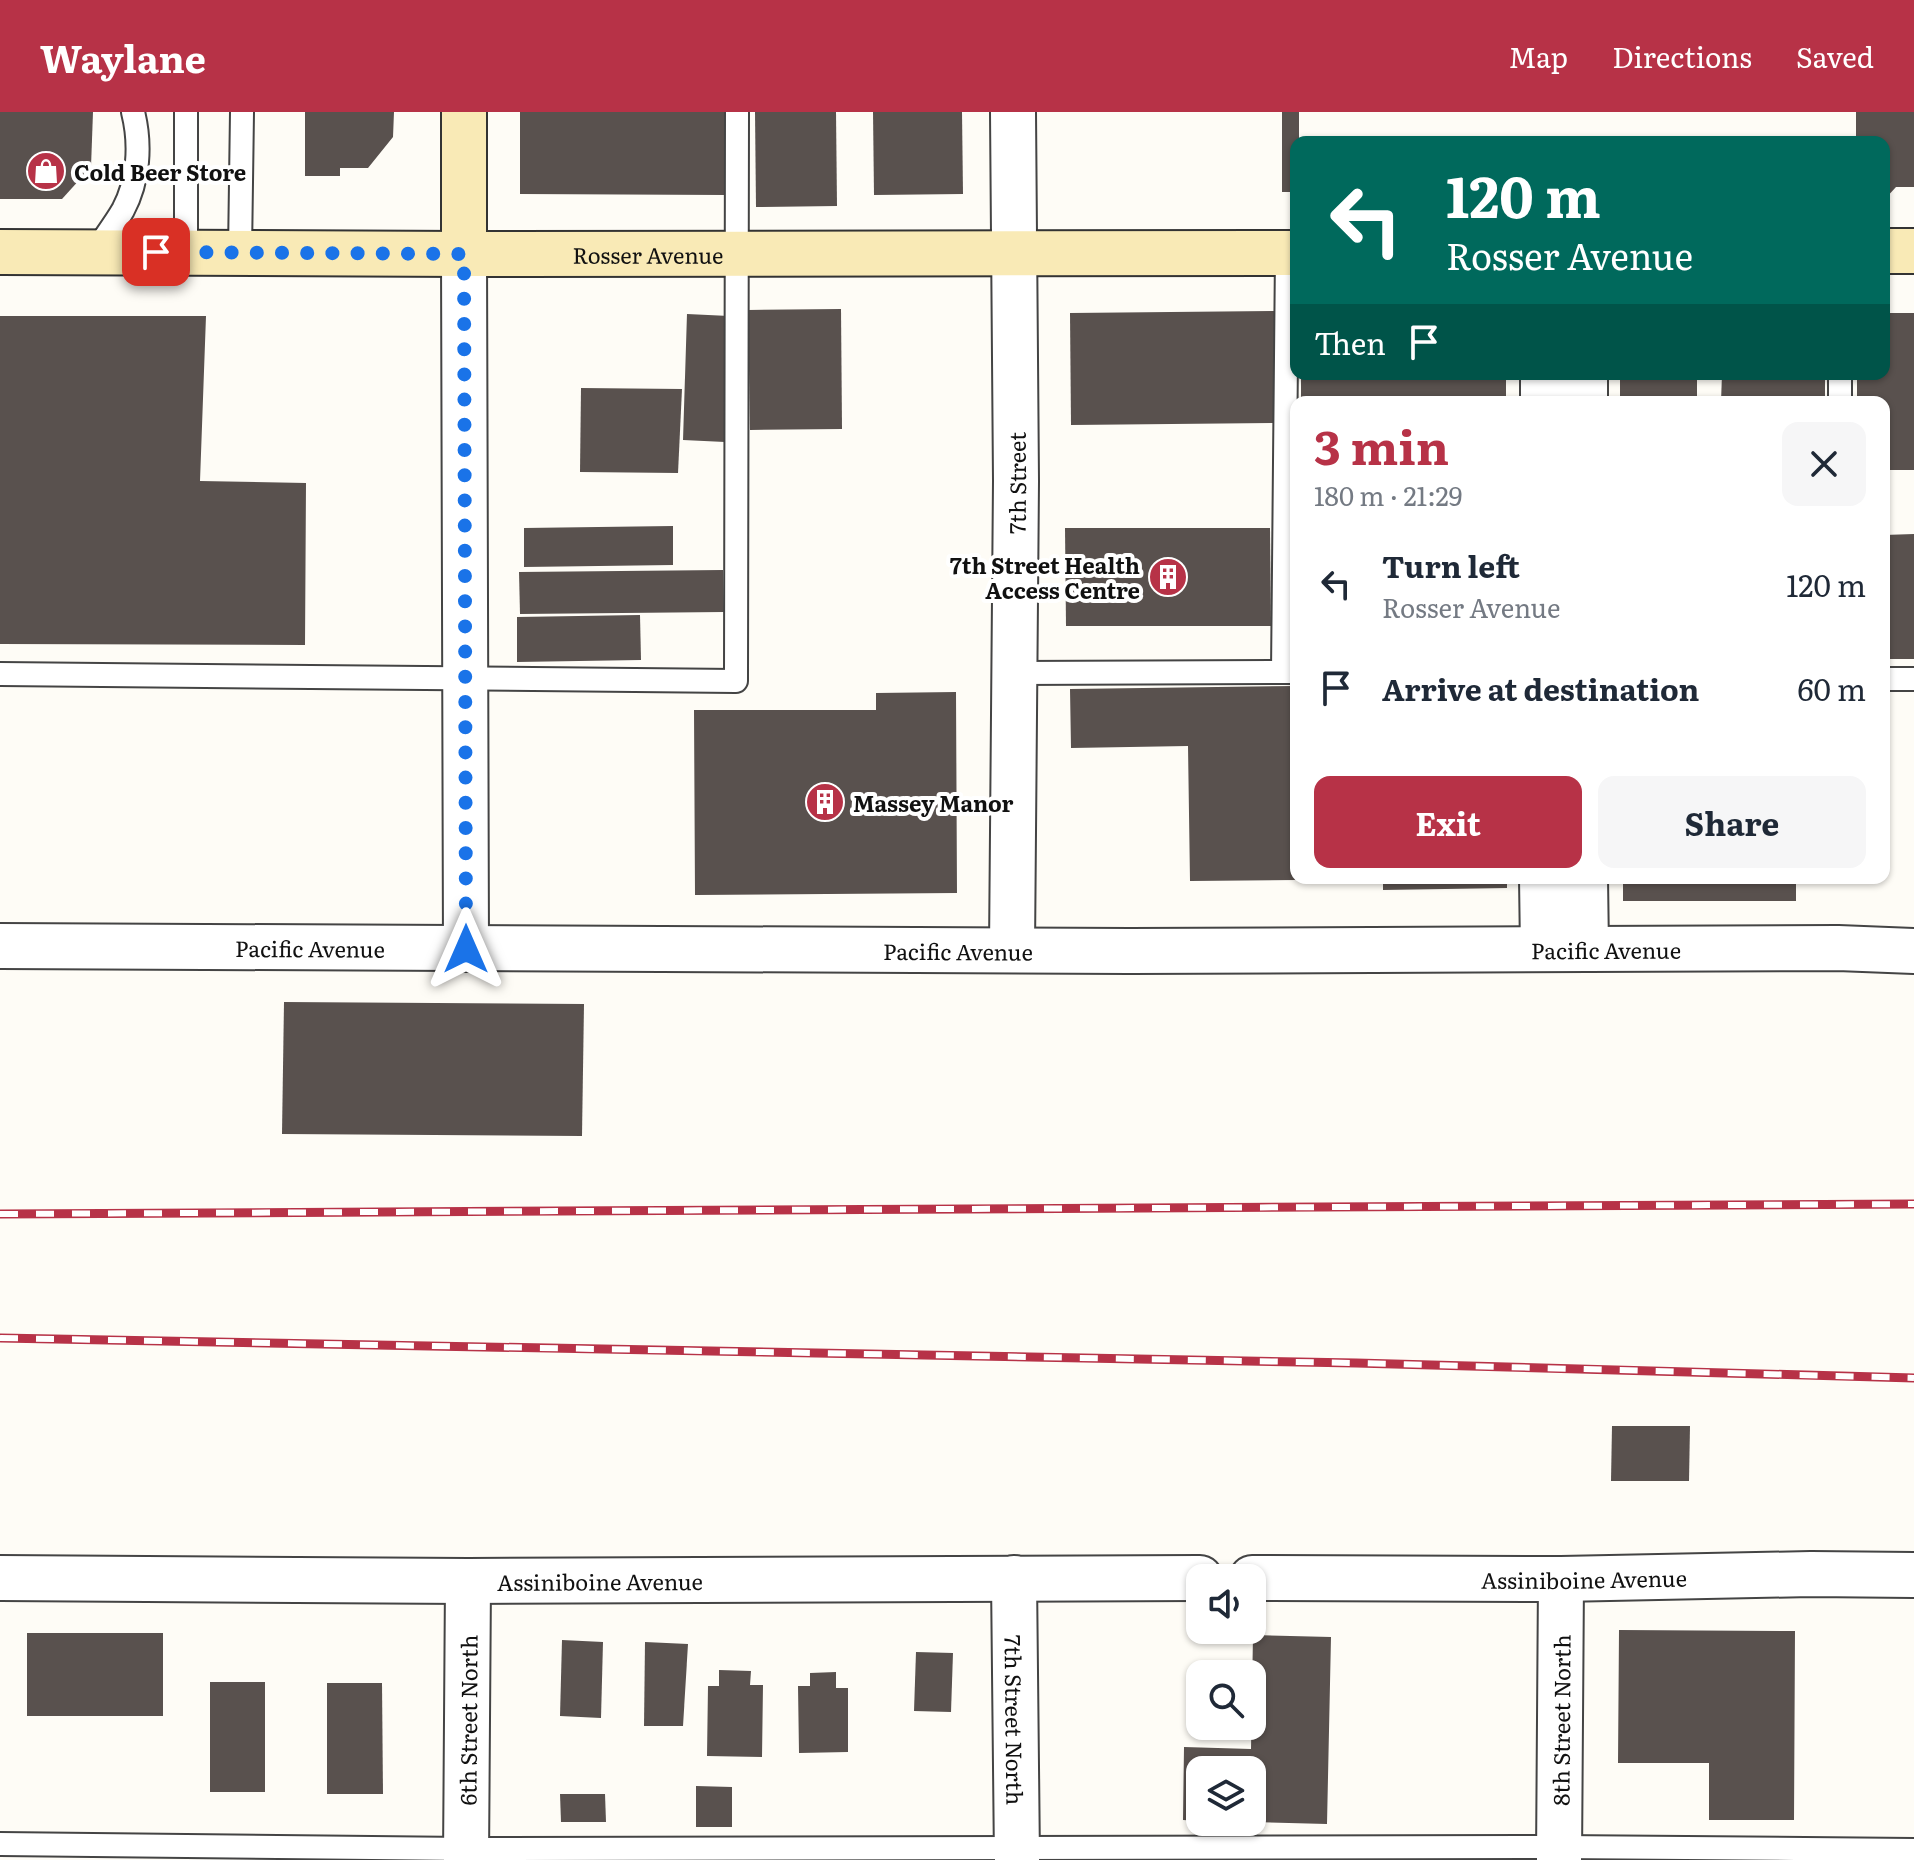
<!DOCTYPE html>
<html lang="en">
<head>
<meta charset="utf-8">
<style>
  body { margin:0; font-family:Literata,serif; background:#f6f6f7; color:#1f2937; height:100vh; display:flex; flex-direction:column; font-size:30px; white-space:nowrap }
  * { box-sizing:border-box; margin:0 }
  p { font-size:26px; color:#747a83 }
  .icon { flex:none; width:44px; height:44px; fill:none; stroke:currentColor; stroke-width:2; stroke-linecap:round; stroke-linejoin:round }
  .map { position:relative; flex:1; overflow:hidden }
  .side { position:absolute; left:1290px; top:284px; width:600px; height:488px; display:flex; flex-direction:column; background:#fff; border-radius:16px; box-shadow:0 2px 6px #0004 }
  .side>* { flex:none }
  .guide { position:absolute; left:1290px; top:24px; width:600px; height:244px; border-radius:16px; box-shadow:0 2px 6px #0004; background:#00695c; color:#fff; overflow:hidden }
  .fabs { position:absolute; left:1186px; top:1452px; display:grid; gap:16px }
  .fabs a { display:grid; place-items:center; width:80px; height:80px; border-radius:16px; background:#fff; box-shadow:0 2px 6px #0004; font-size:40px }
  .pin { position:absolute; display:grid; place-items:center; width:68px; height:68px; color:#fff; margin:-34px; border-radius:16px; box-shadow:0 4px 12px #0006 }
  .me { position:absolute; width:88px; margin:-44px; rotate:0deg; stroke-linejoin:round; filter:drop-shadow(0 0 6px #0008) }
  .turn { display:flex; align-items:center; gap:28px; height:168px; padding:0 24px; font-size:36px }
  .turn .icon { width:104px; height:104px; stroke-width:2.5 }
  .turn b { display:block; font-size:56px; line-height:68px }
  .then { display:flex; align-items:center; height:76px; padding:0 24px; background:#0003; gap:16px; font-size:30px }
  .round { display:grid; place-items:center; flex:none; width:84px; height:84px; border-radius:16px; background:#f6f6f7 }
  .head { display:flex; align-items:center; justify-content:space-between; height:136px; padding:0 24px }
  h1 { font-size:48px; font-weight:700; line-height:60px; color:#b73247 }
  .button { display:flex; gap:16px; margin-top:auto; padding:16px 24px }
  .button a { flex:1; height:92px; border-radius:16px; background:#b73247; color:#fff; font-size:32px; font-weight:700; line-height:92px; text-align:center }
  .button a+a { background:#f6f6f7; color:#1f2937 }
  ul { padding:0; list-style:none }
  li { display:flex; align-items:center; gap:24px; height:104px; padding:0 24px }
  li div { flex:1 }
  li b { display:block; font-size:30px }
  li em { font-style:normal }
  header { display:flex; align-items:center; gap:48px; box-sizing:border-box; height:112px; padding:0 40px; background:#b73247; color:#fff }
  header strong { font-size:38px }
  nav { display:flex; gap:44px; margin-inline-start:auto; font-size:28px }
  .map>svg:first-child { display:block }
  .building { fill:#59514e }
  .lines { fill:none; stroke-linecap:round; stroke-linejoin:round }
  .lane-casing { stroke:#444; stroke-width:26 }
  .street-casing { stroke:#444; stroke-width:48 }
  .secondary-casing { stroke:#333; stroke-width:48 }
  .lane { stroke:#fff; stroke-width:22 }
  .street { stroke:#fff; stroke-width:44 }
  .secondary { stroke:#f9eab6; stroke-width:44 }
  .rail-casing { stroke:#b73247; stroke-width:9 }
  .rail { stroke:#fff; stroke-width:6; stroke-dasharray:18; stroke-linecap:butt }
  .route { stroke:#1a73e8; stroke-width:14; stroke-dasharray:0 25.2 }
  .labels { text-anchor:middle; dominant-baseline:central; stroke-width:8; stroke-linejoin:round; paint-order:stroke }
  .poi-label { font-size:22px; font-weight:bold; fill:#111; stroke:#fff; text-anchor:start }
  .street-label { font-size:22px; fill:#111; stroke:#fff }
</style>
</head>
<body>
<header>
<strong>Waylane</strong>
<nav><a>Map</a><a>Directions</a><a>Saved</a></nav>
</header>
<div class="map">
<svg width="1914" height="1748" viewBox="0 0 1914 1748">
  <rect width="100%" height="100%" fill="#fefcf6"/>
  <!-- building -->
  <g class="building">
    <polygon points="0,0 93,0 91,55 62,87 0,87"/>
    <polygon points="305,0 394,0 393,25 368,56 340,56 340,64 305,64"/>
    <polygon points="520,0 725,0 725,83 520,82"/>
    <polygon points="755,0 836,0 837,94 756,95"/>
    <polygon points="873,0 962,0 963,82 874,83"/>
    <polygon points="1282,0 1299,0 1299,30 1296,30 1296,80 1282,80"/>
    <polygon points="1856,0 1914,0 1914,75 1896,75 1884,88 1884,30 1856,30"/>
    <polygon points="841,197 842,317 750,318 748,198"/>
    <polygon points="1274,199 1276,311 1071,313 1070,201"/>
    <polygon points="1884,201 1914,201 1914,358 1884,358 1884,290 1857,290 1857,262 1884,262"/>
    <polygon points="687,202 729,204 725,330 683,328"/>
    <polygon points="0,204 206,204 200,369 306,371 305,533 0,532"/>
    <rect x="1301" y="262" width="205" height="28"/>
    <rect x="1620" y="262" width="77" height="28"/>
    <polygon points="1722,262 1825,262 1825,290 1721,290"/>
    <polygon points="581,276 682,277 678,361 580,360"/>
    <polygon points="673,414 673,453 524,455 524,416"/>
    <polygon points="1065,416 1270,416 1271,514 1066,514"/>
    <polygon points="1914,422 1914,547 1884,547 1884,423"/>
    <polygon points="723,458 724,500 520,502 519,460"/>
    <polygon points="640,503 641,548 517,550 517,505"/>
    <polygon points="1296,574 1296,768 1190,769 1188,634 1071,636 1070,577"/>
    <polygon points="956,580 957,781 695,783 694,598 876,598 876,581"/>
    <polygon points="1383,766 1507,766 1507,776 1383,778"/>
    <rect x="1623" y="766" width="173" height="23"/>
    <polygon points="284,890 584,892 582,1024 282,1022"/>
    <polygon points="1612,1314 1690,1314 1689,1369 1611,1369"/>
    <polygon points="1619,1518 1795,1519 1794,1708 1709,1708 1709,1651 1618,1651"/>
    <rect x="27" y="1521" width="136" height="83"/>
    <polygon points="1253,1523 1331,1525 1327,1712 1252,1710 1252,1658 1200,1658 1200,1709 1183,1708 1184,1635 1251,1637"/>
    <polygon points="562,1528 603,1530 601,1606 560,1604"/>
    <polygon points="645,1530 688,1532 683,1614 644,1614"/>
    <polygon points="916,1540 953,1541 951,1600 914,1599"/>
    <polygon points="719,1558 751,1559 750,1573 763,1573 762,1645 707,1644 708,1574 719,1574"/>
    <polygon points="836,1560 836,1576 848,1576 848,1640 799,1641 798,1574 810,1574 810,1561"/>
    <rect x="210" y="1570" width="55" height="110"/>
    <polygon points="327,1571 382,1571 383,1682 327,1682"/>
    <polygon points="696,1674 732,1675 732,1715 696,1715"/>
    <polygon points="560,1682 605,1682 606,1710 561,1710"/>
  </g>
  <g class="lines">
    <!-- lane casing -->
    <g class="lane-casing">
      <g id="lane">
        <path d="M95 140C104 126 115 112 123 98 139 68 141 32 133 0"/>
        <polyline points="186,140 186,0"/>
        <polyline points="240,140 242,0"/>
        <polyline points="1840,262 1840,290"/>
        <polyline points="1283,560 1287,141"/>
        <polyline points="1014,561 1296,560"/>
        <polyline points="0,562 736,569 737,0"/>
        <polyline points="1884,567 1914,567"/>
        <polyline points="0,1732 466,1737 1559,1735 1914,1738"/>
      </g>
    </g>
    <!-- street casing -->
    <g class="street-casing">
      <g id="street">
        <polyline points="464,142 466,837"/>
        <polyline points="1585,262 1585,290"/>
        <polyline points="1543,290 1543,262"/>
        <polyline points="1542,766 1543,837"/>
        <polyline points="1585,766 1586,837"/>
        <path id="s1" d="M0 834 1130 839 1838 836 1914 839"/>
        <path id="s2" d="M1012 837 1016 369 1013 0"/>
        <path id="s3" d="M0 1466 468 1469 1200 1466"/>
        <path id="s4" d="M1014 1466 1017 1748"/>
        <path id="s5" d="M1252 1466 1561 1467 1811 1462 1914 1463"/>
        <path id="s6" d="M466 1748 468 1469"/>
        <path id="s7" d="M1559 1748 1561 1467"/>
      </g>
    </g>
    <!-- secondary casing -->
    <g class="secondary-casing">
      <g id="secondary">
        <polyline points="1884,139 1914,139"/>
        <path id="s8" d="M0 140 464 142 1296 141"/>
        <polyline points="464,142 464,0"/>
      </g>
    </g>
    <!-- lane -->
    <use href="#lane" class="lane"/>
    <!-- street -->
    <use href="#street" class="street"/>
    <!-- secondary -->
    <use href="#secondary" class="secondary"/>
    <!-- rail casing -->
    <g class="rail-casing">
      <g id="rail">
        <polyline points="0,1102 1914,1092"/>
        <polyline points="0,1226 1356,1251 1914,1266"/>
      </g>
    </g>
    <!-- rail -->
    <use href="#rail" class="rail"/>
  </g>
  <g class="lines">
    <!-- route -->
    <polyline class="route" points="156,140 464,142 466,837"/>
  </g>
  <!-- icons -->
  <defs>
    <g id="shop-disc" transform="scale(2)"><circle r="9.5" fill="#b73247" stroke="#fff"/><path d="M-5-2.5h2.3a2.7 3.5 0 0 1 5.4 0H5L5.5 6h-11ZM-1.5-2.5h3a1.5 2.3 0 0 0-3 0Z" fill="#fff"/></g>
    <g id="building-disc" transform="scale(2)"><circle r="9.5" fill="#b73247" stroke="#fff"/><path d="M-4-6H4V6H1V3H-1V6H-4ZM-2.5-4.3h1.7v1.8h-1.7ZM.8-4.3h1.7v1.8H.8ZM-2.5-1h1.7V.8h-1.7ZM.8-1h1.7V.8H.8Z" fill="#fff"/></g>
  </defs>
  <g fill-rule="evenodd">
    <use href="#shop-disc" x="46" y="59"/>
    <use href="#building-disc" x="1168" y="465"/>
    <use href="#building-disc" x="825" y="690"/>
  </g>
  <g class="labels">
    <!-- poi labels -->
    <g class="poi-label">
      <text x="74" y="59">Cold Beer Store</text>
      <text x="1140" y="452" text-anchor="end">7th Street Health<tspan x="1140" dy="25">Access Centre</tspan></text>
      <text x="853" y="690">Massey Manor</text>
    </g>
    <!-- street labels -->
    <g class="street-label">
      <text stroke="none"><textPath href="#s8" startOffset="648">Rosser Avenue</textPath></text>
      <text stroke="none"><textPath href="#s2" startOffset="466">7th Street</textPath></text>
      <text stroke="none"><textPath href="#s1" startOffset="310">Pacific Avenue</textPath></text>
      <text stroke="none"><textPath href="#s1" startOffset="1606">Pacific Avenue</textPath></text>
      <text stroke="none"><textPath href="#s1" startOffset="958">Pacific Avenue</textPath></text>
      <text stroke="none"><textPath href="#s5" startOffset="332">Assiniboine Avenue</textPath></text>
      <text stroke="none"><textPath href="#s3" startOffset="600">Assiniboine Avenue</textPath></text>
      <text stroke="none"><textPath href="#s4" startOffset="142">7th Street North</textPath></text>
      <text stroke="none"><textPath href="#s7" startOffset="140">8th Street North</textPath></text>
      <text stroke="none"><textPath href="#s6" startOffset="140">6th Street North</textPath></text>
    </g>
  </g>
</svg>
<div class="fabs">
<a><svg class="icon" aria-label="sound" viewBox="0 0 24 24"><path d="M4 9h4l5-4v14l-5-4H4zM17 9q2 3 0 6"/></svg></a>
<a><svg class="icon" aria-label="search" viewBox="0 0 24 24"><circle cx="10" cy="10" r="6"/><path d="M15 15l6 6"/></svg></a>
<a><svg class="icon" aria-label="layers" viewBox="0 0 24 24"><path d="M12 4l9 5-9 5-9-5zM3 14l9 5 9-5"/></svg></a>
</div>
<div class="pin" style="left:156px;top:140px;background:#d93025"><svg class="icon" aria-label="arrive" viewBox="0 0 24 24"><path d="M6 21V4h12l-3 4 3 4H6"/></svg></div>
<svg class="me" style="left:466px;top:837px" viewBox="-20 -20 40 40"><path d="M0-17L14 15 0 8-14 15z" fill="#1a73e8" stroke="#fff" stroke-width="4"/></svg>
<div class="guide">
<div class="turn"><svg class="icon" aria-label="left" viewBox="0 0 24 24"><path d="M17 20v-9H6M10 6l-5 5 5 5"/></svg><div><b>120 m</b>Rosser Avenue</div></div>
<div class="then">Then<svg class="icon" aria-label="arrive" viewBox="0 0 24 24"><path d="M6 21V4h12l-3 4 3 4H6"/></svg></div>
</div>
<section class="side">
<div class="head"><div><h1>3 min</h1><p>180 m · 21:29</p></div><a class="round"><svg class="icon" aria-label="close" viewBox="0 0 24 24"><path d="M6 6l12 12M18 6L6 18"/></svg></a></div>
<ul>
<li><svg class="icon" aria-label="left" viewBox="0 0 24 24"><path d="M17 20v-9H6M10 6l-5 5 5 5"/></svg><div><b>Turn left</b><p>Rosser Avenue</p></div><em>120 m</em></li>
<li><svg class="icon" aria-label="arrive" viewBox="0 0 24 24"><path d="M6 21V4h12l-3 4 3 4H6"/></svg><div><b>Arrive at destination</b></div><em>60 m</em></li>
</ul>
<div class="button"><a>Exit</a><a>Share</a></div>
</section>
</div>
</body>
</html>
